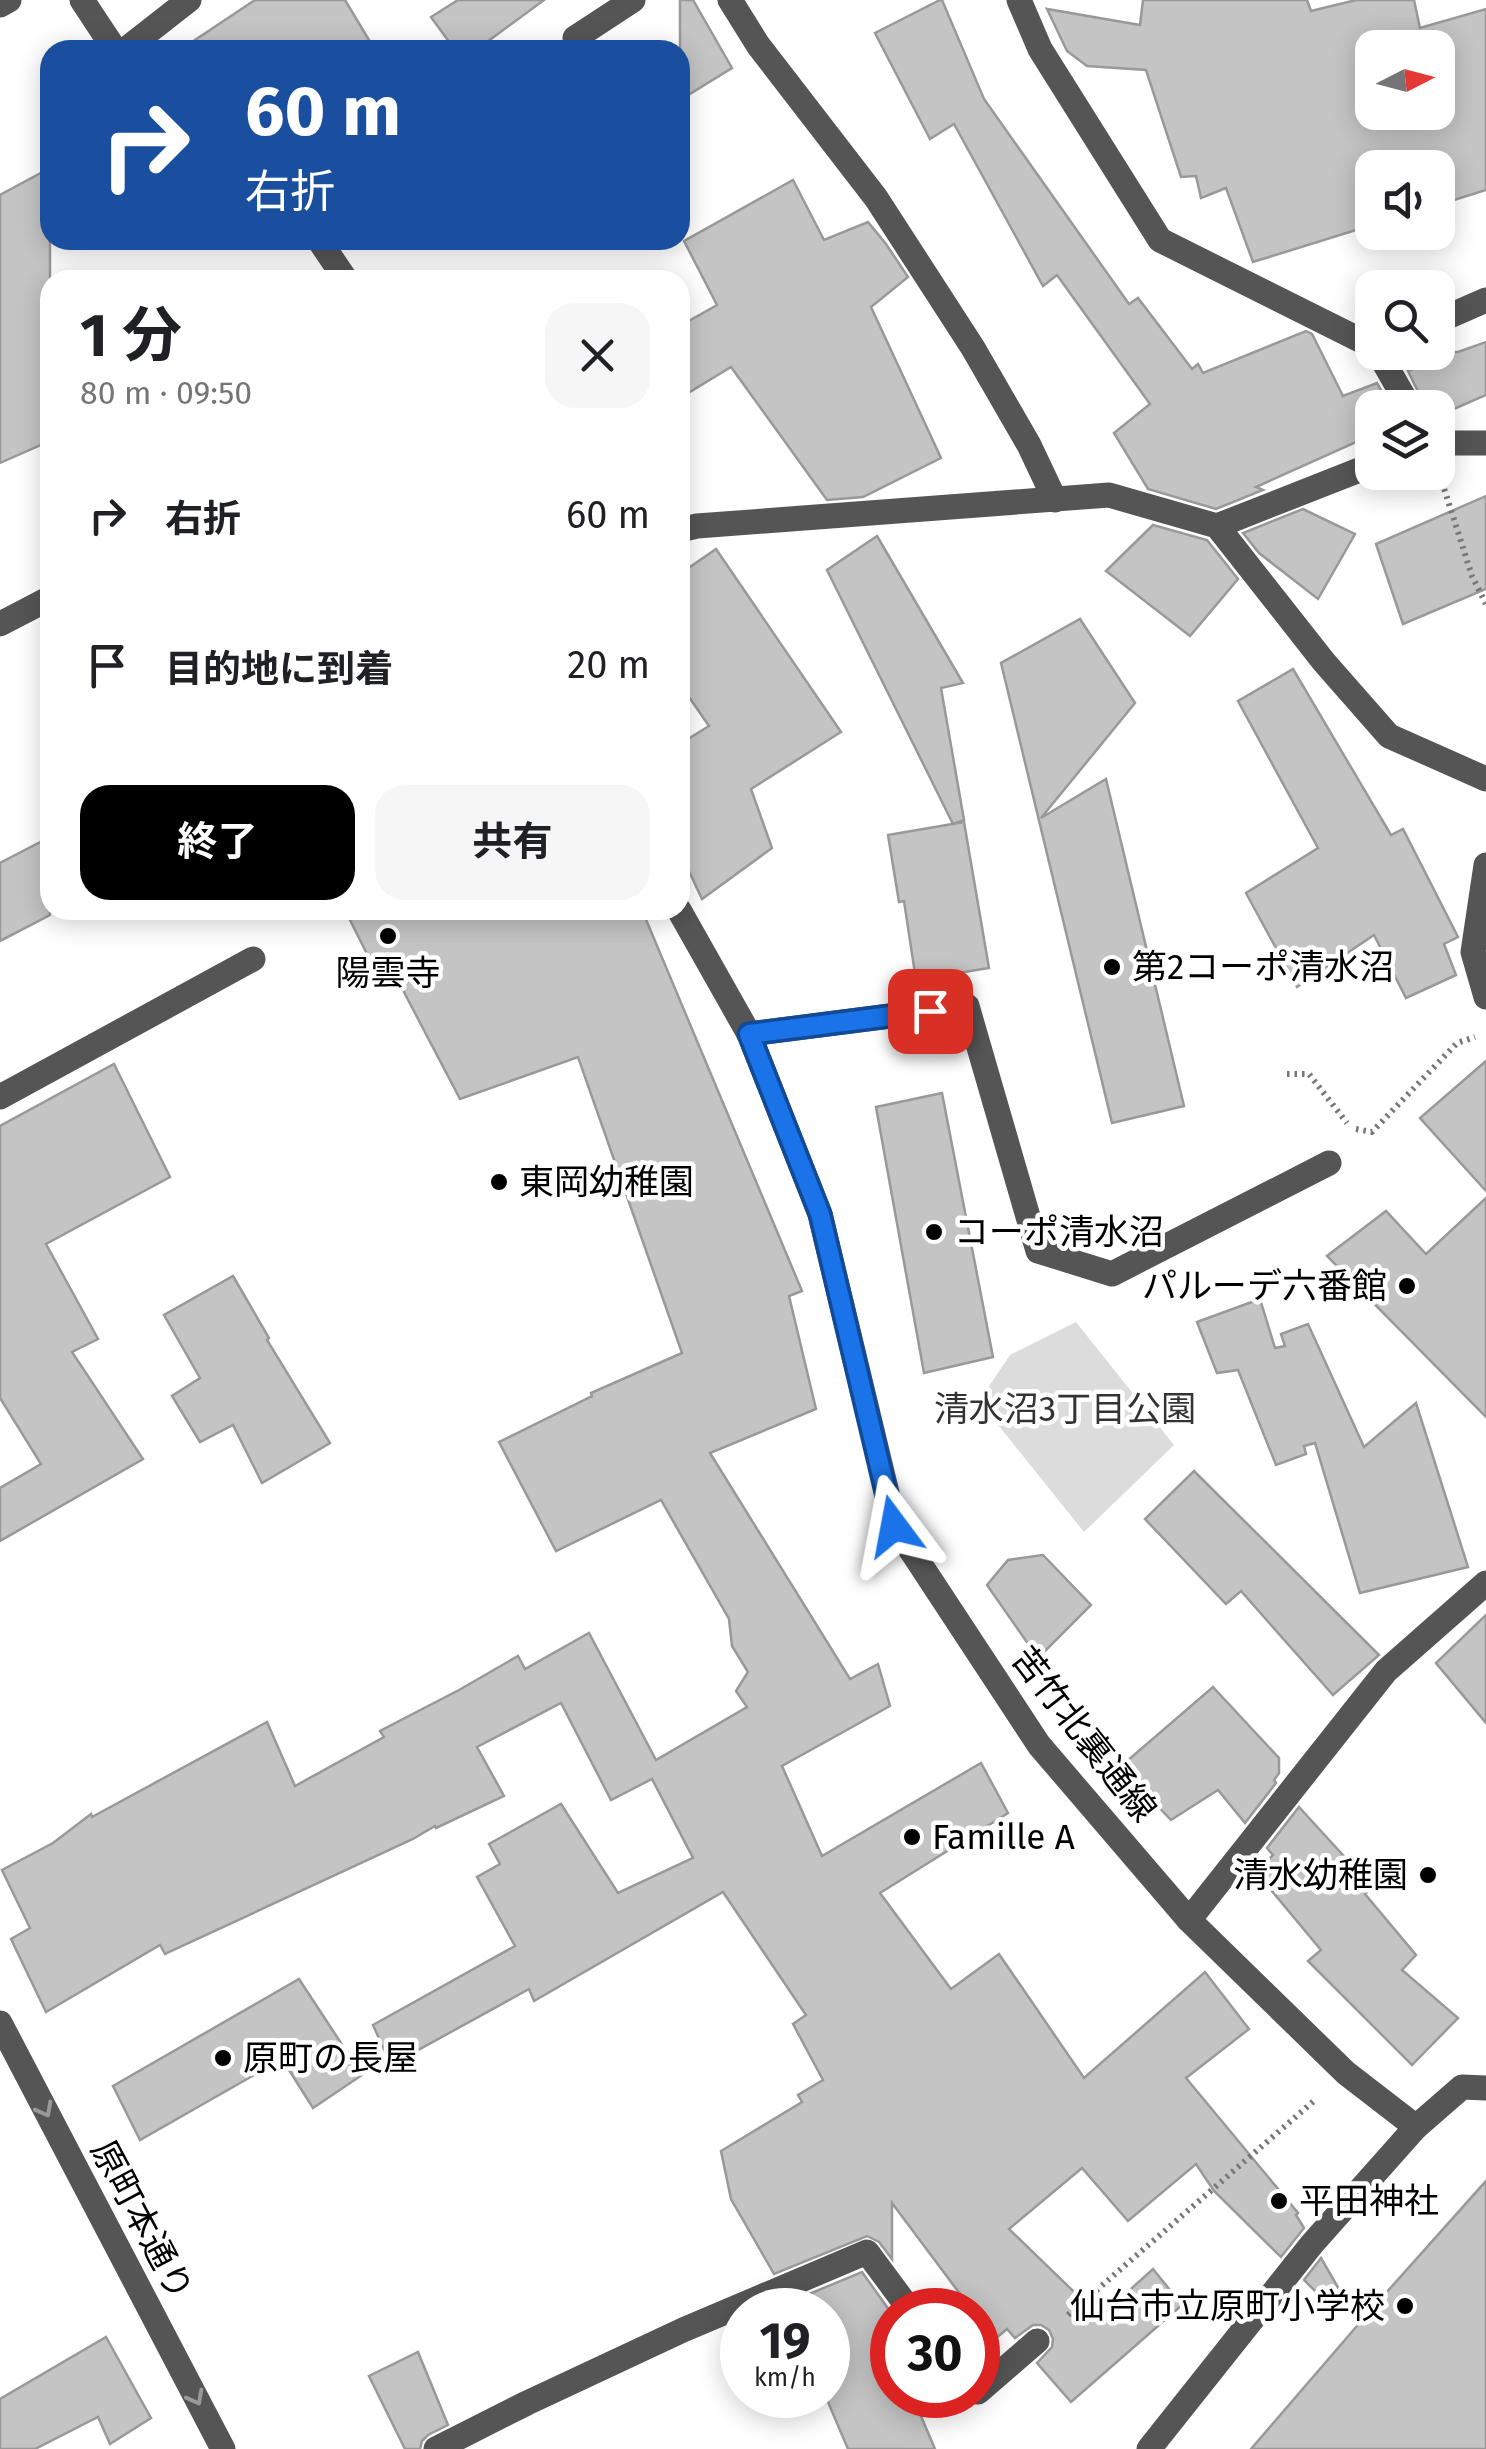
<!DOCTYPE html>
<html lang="ja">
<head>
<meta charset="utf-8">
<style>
  body { margin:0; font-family:"Fira Sans","Noto Sans JP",sans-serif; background:#f6f6f6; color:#202124; height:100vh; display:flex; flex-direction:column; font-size:38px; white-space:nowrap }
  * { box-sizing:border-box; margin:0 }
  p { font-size:32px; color:#757577 }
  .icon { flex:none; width:55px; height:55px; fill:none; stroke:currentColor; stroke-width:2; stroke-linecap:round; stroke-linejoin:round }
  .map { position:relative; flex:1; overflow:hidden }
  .side { position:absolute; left:40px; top:270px; width:650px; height:650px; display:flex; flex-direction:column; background:#fff; border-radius:30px; box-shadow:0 5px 25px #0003 }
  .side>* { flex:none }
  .guide { position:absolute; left:40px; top:40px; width:650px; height:210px; border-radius:30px; box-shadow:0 5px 25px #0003; background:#1a4fa0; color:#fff; overflow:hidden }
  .needle { width:65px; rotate:84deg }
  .buttons { position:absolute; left:1355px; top:30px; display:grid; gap:20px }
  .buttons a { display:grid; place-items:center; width:100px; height:100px; border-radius:20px; background:#fff; box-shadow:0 5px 25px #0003; font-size:50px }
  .speed { position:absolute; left:720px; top:2288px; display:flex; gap:20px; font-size:50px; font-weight:700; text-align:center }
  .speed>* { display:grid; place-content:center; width:130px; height:130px; border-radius:50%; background:#fff; box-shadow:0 5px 25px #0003; line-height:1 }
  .speed small { font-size:25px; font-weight:400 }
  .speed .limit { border:15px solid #d22; background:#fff; color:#111 }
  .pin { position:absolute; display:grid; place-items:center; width:85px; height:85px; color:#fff; margin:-42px; border-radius:20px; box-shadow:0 5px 15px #0006 }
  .me { position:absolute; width:110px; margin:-55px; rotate:347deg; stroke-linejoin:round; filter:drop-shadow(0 0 8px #0008) }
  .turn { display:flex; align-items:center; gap:35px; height:210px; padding:0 40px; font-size:45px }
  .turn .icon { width:130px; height:130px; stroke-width:2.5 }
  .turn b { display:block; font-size:70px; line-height:85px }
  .round { display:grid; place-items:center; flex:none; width:105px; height:105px; border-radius:30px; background:#f6f6f6 }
  .overview { display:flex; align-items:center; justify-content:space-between; height:170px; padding:0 40px }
  h1 { font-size:60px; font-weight:700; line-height:75px }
  .primary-button { display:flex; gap:20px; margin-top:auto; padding:20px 40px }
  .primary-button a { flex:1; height:115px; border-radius:30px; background:#000; color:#fff; font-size:40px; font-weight:700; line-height:115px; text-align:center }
  .primary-button a+a { background:#f6f6f6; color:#202124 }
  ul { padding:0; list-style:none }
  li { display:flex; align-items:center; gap:30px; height:150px; padding:0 40px }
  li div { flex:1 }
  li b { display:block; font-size:38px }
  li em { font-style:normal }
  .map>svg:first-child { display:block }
  .green { fill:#dcdcdc }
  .building { fill:#c4c4c4; stroke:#999; stroke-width:2.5; fill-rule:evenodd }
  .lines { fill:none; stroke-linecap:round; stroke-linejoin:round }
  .path { stroke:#777; stroke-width:6; stroke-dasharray:2.5 5; stroke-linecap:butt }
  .minor { stroke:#555; stroke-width:25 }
  .oneway { stroke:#999 }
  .route-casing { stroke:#114b97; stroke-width:25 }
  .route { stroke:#1a73e8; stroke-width:18 }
  .poi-dot { fill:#000; stroke:#fff; stroke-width:4 }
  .labels { text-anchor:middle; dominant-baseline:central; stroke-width:9; stroke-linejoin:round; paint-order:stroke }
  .poi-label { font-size:35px; fill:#000; stroke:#fff; text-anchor:start }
  .park-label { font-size:35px; fill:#333; stroke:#fff }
  .street-label { font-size:35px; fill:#000; stroke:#fff }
</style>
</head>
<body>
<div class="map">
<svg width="1486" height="2449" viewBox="0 0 1486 2449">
  <rect width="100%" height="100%" fill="#fff"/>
  <!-- green -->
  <polygon class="green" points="1076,1322 1174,1445 1084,1532 979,1401 1010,1355"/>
  <!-- building -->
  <g class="building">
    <polygon points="255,0 345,0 375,50 180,50"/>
    <polygon points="458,0 544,0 476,50 455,50 431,17"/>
    <polygon points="680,0 693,0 732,68 680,100"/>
    <polygon points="940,0 942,0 984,99 1129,304 1138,298 1192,369 1198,364 1203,373 1306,331 1312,334 1343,396 1377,383 1391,408 1372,408 1372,435 1256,487 1263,490 1216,509 1148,489 1114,433 1150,404 1057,275 1043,286 954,124 930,139 875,33"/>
    <path d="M1143 0H1307L1311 11 1356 0H1414L1420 28 1486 9V190L1438 205V168H1372V225L1253 262 1226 188 1201 198 1196 176 1181 177 1146 70 1087 66 1067 51 1047 9 1140 25ZM1372 48H1438V112H1372Z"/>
    <polygon points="50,168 50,441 0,463 0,195"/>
    <polygon points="793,180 824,240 868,222 886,244 908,277 871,307 941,458 863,497 827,500 731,367 680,398 680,326 717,305 684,241"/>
    <polygon points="1486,342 1486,395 1447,412 1444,404 1435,408 1426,408 1408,371 1429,363 1425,352 1458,352"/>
    <polygon points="1486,496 1486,589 1403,624 1376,544"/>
    <polygon points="1303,509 1355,534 1318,599 1259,553 1243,533"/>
    <polygon points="1153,525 1207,540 1238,579 1190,636 1106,571"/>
    <polygon points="877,536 963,683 941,688 964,820 953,824 827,570"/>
    <polygon points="716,549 841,732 751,789 772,848 702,899 680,852 680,744 709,726 680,684 680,574"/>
    <polygon points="1080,619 1135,703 1041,818 1106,779 1184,1106 1112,1123 1001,663"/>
    <polygon points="1293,669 1391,835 1403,829 1458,937 1444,944 1456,975 1406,998 1374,935 1297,987 1246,893 1318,848 1238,701"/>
    <polygon points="964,822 989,968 916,980 904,901 899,902 888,835"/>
    <polygon points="50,837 50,915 0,941 0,863"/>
    <polygon points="345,910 642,910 802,1291 789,1296 816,1409 710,1453 850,1679 878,1664 890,1706 782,1766 822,1856 981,1763 1008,1813 880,1893 951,1989 999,1954 1084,2078 1205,1972 1249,2029 1186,2078 1298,2213 1296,2215 1304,2228 1281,2257 1214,2191 1196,2164 1128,2221 1082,2168 1009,2229 1100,2317 1153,2269 1182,2305 1071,2402 1037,2363 1052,2347 1053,2339 1049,2330 1041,2325 1033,2325 1015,2338 1007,2329 994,2340 978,2318 978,2310 972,2310 892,2203 892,2259 879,2242 867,2236 774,2274 731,2199 721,2151 802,2102 798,2095 823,2080 793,2024 806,2015 723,1892 534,2001 529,1989 391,2065 373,2025 515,1946 477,1877 500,1864 489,1844 561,1804 618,1893 693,1858 652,1779 611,1800 561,1703 477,1747 504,1796 436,1828 435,1826 413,1839 165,1954 160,1945 46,2012 11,1939 30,1928 2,1870 53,1843 91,1814 92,1817 267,1722 295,1786 384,1737 380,1731 459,1690 518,1656 525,1669 589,1633 656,1760 747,1707 736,1691 748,1672 732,1646 729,1619 661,1500 556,1551 499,1442 592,1396 591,1393 682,1353 578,1057 460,1099 384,954 371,962"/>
    <polygon points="1486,1061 1486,1191 1420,1118"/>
    <polygon points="114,1064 170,1177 46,1244 98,1339 72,1352 143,1459 0,1541 0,1488 41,1464 0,1398 0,1126"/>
    <polygon points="942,1093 993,1357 924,1373 876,1107"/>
    <polygon points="1486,1198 1486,1417 1327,1256 1386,1211 1426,1254"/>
    <polygon points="233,1276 269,1338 267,1340 330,1443 262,1483 233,1425 200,1442 172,1396 200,1378 164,1315"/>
    <polygon points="1260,1299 1275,1348 1285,1346 1281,1334 1308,1324 1364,1447 1416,1403 1468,1567 1360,1593 1315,1443 1304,1446 1306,1454 1276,1465 1238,1370 1217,1373 1197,1322"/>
    <polygon points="1194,1471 1379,1655 1333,1695 1241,1591 1226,1604 1145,1519"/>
    <polygon points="1043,1555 1091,1605 1038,1658 987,1585 1008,1560"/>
    <polygon points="1486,1615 1486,1723 1436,1663"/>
    <polygon points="1213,1687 1279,1758 1279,1773 1274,1780 1276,1783 1245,1823 1218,1790 1171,1820 1120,1767"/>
    <polygon points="1299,1807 1372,1887 1365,1894 1416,1955 1402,1970 1458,2018 1412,2065 1308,1961 1321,1950 1256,1872 1273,1855 1267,1848"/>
    <polygon points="299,1979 362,2075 313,2108 282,2059 140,2140 113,2086"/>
    <polygon points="1486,2181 1486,2449 1251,2449 1369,2312"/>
    <polygon points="1321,2258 1347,2303 1336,2312 1304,2280"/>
    <polygon points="862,2272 892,2314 892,2395 912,2395 935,2449 848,2449 828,2402 828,2310 794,2310 790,2302"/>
    <polygon points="106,2337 151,2418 110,2444 98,2417 35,2449 0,2449 0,2399"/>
    <polygon points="418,2352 448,2425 428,2435 422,2441 420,2449 405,2449 369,2376"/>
  </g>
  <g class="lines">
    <!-- path -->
    <g class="path">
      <polyline points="1442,482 1472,576 1486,604"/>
      <polyline points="1287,1074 1309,1074 1347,1123"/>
      <polyline points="1356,1129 1372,1132 1457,1043 1475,1037"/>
      <polyline points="1068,2315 1315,2100"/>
    </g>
    <!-- minor -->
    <g class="minor">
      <polyline points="82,0 115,50"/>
      <polyline points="730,0 758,45 876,198 973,348 1029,445 1055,500"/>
      <polyline points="1019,0 1040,49 1160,240 1372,346"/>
      <polyline points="0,5 9,0"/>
      <polyline points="575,38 633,0"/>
      <polyline points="125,50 189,0"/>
      <polyline points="319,240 346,280"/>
      <polyline points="1438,321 1486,300"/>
      <polyline points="1378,352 1410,408"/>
      <polyline points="1438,443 1486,443"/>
      <polyline points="1217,526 1372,465"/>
      <polyline points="680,530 697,526 1109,495 1217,526 1324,662 1389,736 1486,779"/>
      <polyline points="0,624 50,598"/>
      <polyline points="1486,865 1473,952 1486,997"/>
      <polyline points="679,910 749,1034 820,1214 895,1526 1039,1745 1189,1920 1346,2073 1416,2127 1312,2244 1149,2449"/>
      <polyline points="749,1034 967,1006 1038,1251 1112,1274 1329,1163"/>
      <polyline points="0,1097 253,959"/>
      <polyline points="1189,1920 1386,1671 1486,1583"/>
      <polyline points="0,2023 223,2449"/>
      <polyline points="1416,2127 1462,2087 1486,2088"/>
      <polyline points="978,2392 1037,2341"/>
      <polyline points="436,2449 527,2403 683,2330 867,2252 910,2310"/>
    </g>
  </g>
  <!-- one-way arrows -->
  <defs><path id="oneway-chevron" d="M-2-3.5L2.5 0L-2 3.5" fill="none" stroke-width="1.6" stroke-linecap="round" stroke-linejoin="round" transform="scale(2.5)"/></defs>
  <g class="oneway">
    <use href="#oneway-chevron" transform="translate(45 2110) rotate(62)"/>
    <use href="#oneway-chevron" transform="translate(196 2398) rotate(62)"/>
  </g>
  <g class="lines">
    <!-- route casing -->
    <g class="route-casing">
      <polyline id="route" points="894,1526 820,1214 749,1034 930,1011"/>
    </g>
    <!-- route -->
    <use href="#route" class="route"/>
  </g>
  <!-- markers -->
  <g class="poi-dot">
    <circle cx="388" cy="936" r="10"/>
    <circle cx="1112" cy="967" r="10"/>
    <circle cx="499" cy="1182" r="10"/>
    <circle cx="934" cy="1232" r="10"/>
    <circle cx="1407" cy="1286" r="10"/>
    <circle cx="912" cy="1837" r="10"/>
    <circle cx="1428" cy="1875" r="10"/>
    <circle cx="223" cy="2058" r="10"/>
    <circle cx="1279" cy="2201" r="10"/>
    <circle cx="1405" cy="2306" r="10"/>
  </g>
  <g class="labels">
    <!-- poi labels -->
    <g class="poi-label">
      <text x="1132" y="967">第2コーポ清水沼</text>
      <text x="388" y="973" text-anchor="middle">陽雲寺</text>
      <text x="519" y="1182">東岡幼稚園</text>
      <text x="954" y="1232">コーポ清水沼</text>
      <text x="1387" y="1286" text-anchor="end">パルーデ六番館</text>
      <text x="932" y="1837">Famille A</text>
      <text x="1408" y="1875" text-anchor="end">清水幼稚園</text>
      <text x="243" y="2058">原町の長屋</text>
      <text x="1299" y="2201">平田神社</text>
      <text x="1385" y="2306" text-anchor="end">仙台市立原町小学校</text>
    </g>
    <!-- park labels -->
    <g class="park-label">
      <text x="1065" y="1409">清水沼3丁目公園</text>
    </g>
    <!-- street labels -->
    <g class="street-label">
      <text transform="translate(1084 1734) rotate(52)">苦竹北裏通線</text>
      <text transform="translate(142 2220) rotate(62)">原町本通り</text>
    </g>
  </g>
</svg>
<div class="buttons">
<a><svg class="needle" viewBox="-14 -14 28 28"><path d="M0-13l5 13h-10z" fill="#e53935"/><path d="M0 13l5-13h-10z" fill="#757577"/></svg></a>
<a><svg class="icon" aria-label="sound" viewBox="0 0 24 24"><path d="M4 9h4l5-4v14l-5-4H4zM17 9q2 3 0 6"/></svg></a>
<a><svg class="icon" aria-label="search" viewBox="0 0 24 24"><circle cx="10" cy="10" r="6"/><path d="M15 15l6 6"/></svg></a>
<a><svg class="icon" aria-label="layers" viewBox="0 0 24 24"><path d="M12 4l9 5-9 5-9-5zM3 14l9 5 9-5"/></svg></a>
</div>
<div class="speed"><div>19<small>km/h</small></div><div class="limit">30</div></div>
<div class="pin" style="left:930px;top:1011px;background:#d93025"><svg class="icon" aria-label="arrive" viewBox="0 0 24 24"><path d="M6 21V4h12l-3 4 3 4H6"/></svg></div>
<svg class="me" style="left:894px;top:1526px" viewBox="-20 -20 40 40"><path d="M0-17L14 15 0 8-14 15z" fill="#1a73e8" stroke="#fff" stroke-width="4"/></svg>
<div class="guide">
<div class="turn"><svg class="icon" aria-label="right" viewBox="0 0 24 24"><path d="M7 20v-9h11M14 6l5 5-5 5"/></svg><div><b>60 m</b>右折</div></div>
</div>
<section class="side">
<div class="overview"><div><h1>1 分</h1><p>80 m · 09:50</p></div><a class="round"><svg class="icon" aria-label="close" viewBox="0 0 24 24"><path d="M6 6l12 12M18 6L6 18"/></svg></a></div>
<ul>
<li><svg class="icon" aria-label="right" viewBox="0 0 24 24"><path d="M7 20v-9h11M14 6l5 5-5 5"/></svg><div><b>右折</b></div><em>60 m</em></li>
<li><svg class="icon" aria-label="arrive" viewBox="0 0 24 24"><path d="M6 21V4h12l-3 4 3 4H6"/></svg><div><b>目的地に到着</b></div><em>20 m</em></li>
</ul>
<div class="primary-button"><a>終了</a><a>共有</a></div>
</section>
</div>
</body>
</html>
